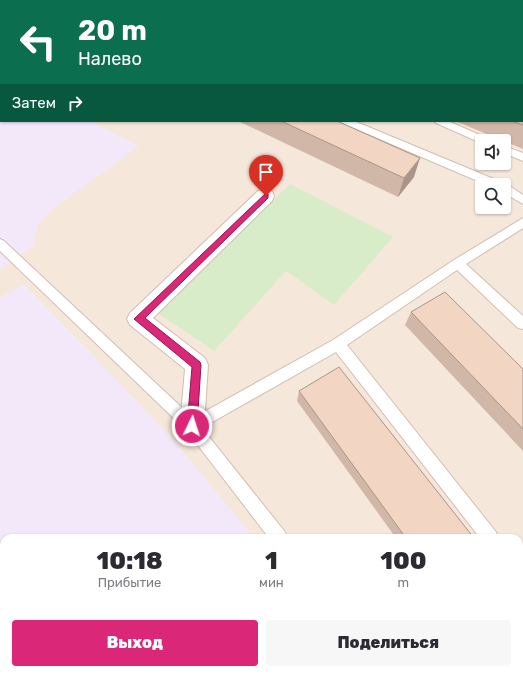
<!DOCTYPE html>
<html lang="ru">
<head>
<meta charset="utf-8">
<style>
  body { margin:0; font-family:Rubik,sans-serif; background:#f7f7f7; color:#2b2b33; height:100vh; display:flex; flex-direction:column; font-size:15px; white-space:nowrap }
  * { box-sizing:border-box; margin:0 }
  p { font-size:13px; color:#7c7c81 }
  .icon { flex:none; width:22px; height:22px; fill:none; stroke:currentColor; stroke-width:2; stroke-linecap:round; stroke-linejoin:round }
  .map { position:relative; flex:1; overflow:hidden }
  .panel { position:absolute; left:0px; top:534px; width:523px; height:140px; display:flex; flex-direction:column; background:#fff; border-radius:12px 12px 0 0; box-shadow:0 1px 3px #0004 }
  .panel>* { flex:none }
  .guide { position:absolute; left:0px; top:0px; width:523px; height:122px; box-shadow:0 1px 3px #0004; background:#0b6e4f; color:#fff; overflow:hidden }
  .buttons { position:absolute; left:475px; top:134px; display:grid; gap:8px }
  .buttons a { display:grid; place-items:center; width:36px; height:36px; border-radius:4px; background:#fff; box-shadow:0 1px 3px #0004; font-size:20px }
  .pin { position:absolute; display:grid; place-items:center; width:34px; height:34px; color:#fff; margin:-41px -17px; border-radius:50% 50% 50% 0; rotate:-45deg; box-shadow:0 0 4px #0007 }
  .pin .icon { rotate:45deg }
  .me { position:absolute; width:44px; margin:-22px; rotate:4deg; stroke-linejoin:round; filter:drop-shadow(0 0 3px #0008) }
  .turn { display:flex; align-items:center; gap:14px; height:84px; padding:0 12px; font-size:18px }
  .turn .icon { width:52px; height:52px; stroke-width:2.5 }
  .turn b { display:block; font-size:28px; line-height:34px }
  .then { display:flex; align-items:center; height:38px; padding:0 12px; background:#0003; gap:8px; font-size:15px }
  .eta { display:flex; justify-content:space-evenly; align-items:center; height:68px; text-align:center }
  .eta b { font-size:24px; font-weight:800; line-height:28px }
  .action { display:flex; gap:8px; margin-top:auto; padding:8px 12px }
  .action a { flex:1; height:46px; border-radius:4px; background:#db2777; color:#fff; font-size:16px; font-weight:800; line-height:46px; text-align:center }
  .action a+a { background:#f7f7f7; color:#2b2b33 }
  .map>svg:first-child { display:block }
  .residential { fill:#f5e8da; fill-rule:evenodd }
  .education { fill:#f3e8fa }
  .green { fill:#d8ecc9 }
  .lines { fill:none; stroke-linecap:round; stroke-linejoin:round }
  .service-casing { stroke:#d1beb0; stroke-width:2 }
  .minor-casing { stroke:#d1beb0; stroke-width:2 }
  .service { fill:#fff; fill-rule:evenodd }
  .minor { fill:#fff; fill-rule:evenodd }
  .wall { fill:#d1b7a8 }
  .shaded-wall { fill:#aa9588 }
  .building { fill:#f3d5c3; stroke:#aa9588 }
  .route { fill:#db2777; stroke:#8e194d }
</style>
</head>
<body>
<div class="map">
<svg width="523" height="674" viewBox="0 0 523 674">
  <rect width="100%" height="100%" fill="#fdf6ec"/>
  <!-- residential -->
  <path class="residential" d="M0 0H523V674H0ZM1 1H522V121H1ZM482 141H504V163H482ZM482 185H504V207H482ZM4 538H519V670H4Z"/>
  <!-- education -->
  <g class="education">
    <polygon points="0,99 1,121 90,121 139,146 51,210 37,227 32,247 0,269"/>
    <polygon points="24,284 169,435 254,538 4,538 4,670 257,670 252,674 0,674 0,298"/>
  </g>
  <!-- green -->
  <polygon class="green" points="290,184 393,237 334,305 286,271 214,351 158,313"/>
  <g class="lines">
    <!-- service casing -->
    <g class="service-casing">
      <g id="service">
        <polygon points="34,0 46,0 47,1 35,1"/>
        <rect x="0" y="49" width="1" height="6"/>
        <polygon points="340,121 354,121 501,182 502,185 508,185 523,195 523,204 504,193 504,185 487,185 342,123"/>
        <polygon points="434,121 448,121 489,139 490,141 482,141 481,143 436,123"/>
        <polygon points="504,146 523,153 523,161 504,153"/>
        <polygon points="523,218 523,228 466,264 523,316 523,329 518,328 457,270 347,345 496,532 498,538 480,538 336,352 202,428 285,532 287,538 269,538 187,431 0,251 0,239 4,241 193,418 333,340 454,260"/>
        <polygon points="519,567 523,568 523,588 519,587"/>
        <polygon points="373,670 393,670 395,674 375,674"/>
      </g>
    </g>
    <!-- minor casing -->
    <g class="minor-casing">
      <polygon id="minor" points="265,189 272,191 274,196 272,201 153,318 205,358 208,365 204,426 201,434 192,438 183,434 180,426 185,369 130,325 127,319 130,313 258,191"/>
    </g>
    <!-- service -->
    <use href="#service" class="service"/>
    <!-- minor -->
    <use href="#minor" class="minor"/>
  </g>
  <!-- wall -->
  <g class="wall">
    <polygon points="0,9 1,10 1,47 0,47"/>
    <polygon points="523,101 523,149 455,121 522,121"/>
    <polygon points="238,121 337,121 414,177 398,197"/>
    <polygon points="411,312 523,369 523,451 405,325"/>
    <polygon points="299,391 474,538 396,538 297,401"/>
    <polygon points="490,670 519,670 523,674 493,674"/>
  </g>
  <!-- shaded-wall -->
  <g class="shaded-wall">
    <polygon points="356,0 369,0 368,1 355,1"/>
    <polygon points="420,158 414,177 398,197 404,178"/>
    <polygon points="33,670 42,670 37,674 29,674"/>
  </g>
  <!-- building -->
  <g class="building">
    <polygon points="321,0 356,0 355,1 320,1"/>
    <polygon points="0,9 1,10 1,29 0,29"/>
    <polygon points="522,100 523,101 523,125 512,121 522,121"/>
    <polygon points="281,121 337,121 420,158 404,178"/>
    <polygon points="445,292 523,369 523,429 411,312"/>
    <polygon points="339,367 474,538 406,538 299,391"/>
    <polygon points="519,595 523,600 523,674 504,674 501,670 519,670"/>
    <polygon points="4,614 4,670 33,670 29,674 0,674 0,617"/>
  </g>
  <!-- route -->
  <polygon class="route" points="266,193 268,194 268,198 145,318 200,362 201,365 197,426 196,429 192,431 189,429 187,426 192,367 134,319"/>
</svg>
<div class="buttons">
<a><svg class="icon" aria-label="sound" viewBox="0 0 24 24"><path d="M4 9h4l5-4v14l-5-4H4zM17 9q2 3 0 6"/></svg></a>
<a><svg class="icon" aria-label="search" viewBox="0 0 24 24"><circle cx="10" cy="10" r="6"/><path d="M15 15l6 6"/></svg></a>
</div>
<div class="pin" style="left:266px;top:196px;background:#d93025"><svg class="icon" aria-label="arrive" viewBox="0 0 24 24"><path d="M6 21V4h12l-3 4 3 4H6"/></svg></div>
<svg class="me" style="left:192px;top:426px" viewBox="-20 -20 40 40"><circle r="17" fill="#db2777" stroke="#fff" stroke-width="3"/><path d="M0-11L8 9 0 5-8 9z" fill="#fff"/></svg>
<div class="guide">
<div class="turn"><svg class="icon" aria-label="left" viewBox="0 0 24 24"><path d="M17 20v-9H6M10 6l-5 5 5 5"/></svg><div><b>20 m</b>Налево</div></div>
<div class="then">Затем<svg class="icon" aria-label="right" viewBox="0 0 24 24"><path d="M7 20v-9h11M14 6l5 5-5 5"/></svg></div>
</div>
<section class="panel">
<div class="eta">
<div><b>10:18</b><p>Прибытие</p></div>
<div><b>1</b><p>мин</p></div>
<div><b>100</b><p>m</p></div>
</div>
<div class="action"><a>Выход</a><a>Поделиться</a></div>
</section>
</div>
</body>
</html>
